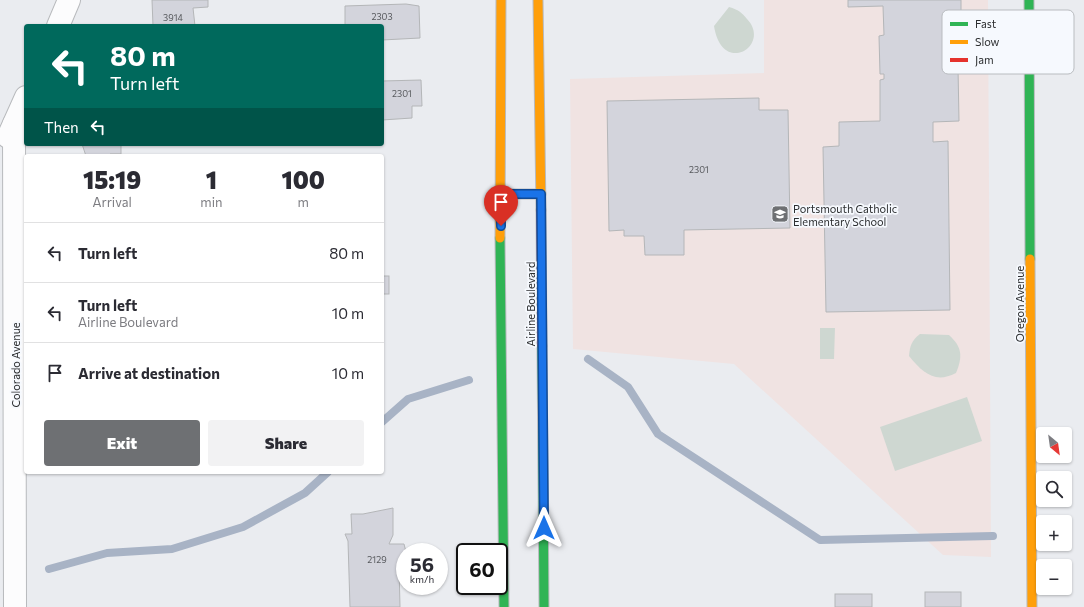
<!DOCTYPE html>
<html lang="en">
<head>
<meta charset="utf-8">
<style>
  body { margin:0; font-family:Commissioner,sans-serif; background:#f2f2f3; color:#2b2b33; height:100vh; display:flex; flex-direction:column; font-size:15px; white-space:nowrap }
  * { box-sizing:border-box; margin:0 }
  p { font-size:13px; color:#7c7c81 }
  .icon { flex:none; width:22px; height:22px; fill:none; stroke:currentColor; stroke-width:2; stroke-linecap:round; stroke-linejoin:round }
  .map { position:relative; flex:1; overflow:hidden }
  .sheet { position:absolute; left:24px; top:154px; width:360px; height:320px; display:flex; flex-direction:column; background:#fff; border-radius:4px; box-shadow:0 1px 3px #0004 }
  .sheet>* { flex:none }
  .hud { position:absolute; left:24px; top:24px; width:360px; height:122px; border-radius:4px; box-shadow:0 1px 3px #0004; background:#00695c; color:#fff; overflow:hidden }
  .needle { width:26px; rotate:151deg }
  .tools { position:absolute; left:1036px; top:427px; display:grid; gap:8px }
  .tools a { display:grid; place-items:center; width:36px; height:36px; border-radius:4px; background:#fff; box-shadow:0 1px 3px #0004; font-size:20px }
  .speed { position:absolute; left:396px; top:543px; display:flex; gap:8px; font-size:20px; font-weight:700; text-align:center }
  .speed>* { display:grid; place-content:center; width:52px; height:52px; border-radius:50%; background:#fff; box-shadow:0 1px 3px #0004; line-height:1 }
  .speed small { font-size:10px; font-weight:400 }
  .speed .limit { border:2px solid #111; border-radius:6px; background:#fff; color:#111 }
  .pin { position:absolute; display:grid; place-items:center; width:34px; height:34px; color:#fff; margin:-41px -17px; border-radius:50% 50% 50% 0; rotate:-45deg; box-shadow:0 0 4px #0007 }
  .pin .icon { rotate:45deg }
  .me { position:absolute; width:44px; margin:-22px; rotate:0deg; stroke-linejoin:round; filter:drop-shadow(0 0 3px #0008) }
  .turn { display:flex; align-items:center; gap:14px; height:84px; padding:0 20px; font-size:18px }
  .turn .icon { width:52px; height:52px; stroke-width:2.5 }
  .turn b { display:block; font-size:28px; line-height:34px }
  .then { display:flex; align-items:center; height:38px; padding:0 20px; background:#0003; gap:8px; font-size:15px }
  .eta { display:flex; justify-content:space-evenly; align-items:center; height:68px; text-align:center }
  .eta b { font-size:24px; font-weight:800; line-height:28px }
  .button { display:flex; gap:8px; margin-top:auto; padding:8px 20px }
  .button a { flex:1; height:46px; border-radius:4px; background:#6e7073; color:#fff; font-size:16px; font-weight:800; line-height:46px; text-align:center }
  .button a+a { background:#f2f2f3; color:#2b2b33 }
  ul { padding:0; list-style:none }
  li { display:flex; align-items:center; gap:12px; height:60px; padding:0 20px; border-top:1px solid #e1e1e2 }
  li div { flex:1 }
  li b { display:block; font-size:15px }
  li em { font-style:normal }
  .map>svg:first-child { display:block }
  .education { fill:#f0e3e2 }
  .green { fill:#ced7d1 }
  .lines { fill:none; stroke-linecap:round; stroke-linejoin:round }
  .stream { stroke:#a8b3c5; stroke-width:8 }
  .building { fill:#d3d4dc; stroke:#b4b6b8 }
  .street-casing { stroke:#b8babd; stroke-width:24 }
  .fast-casing { stroke:#b8babd; stroke-width:11 }
  .slow-casing { stroke:#b8babd; stroke-width:11 }
  .jam-casing { stroke:#b8babd; stroke-width:11 }
  .street { stroke:#fcfcfd; stroke-width:22 }
  .fast { stroke:#30b455; stroke-width:9 }
  .slow { stroke:#ff9f0a; stroke-width:9 }
  .jam { stroke:#e5322d; stroke-width:9 }
  .route-casing { stroke:#114b97; stroke-width:10 }
  .route { stroke:#1a73e8; stroke-width:7 }
  .labels { text-anchor:middle; dominant-baseline:central; stroke-width:3.5; stroke-linejoin:round; paint-order:stroke }
  .number-label { font-size:9px; fill:#56585c }
  .poi-label { font-size:11px; fill:#2c2e30; stroke:#f6f9fe; text-anchor:start }
  .street-label { font-size:11px; fill:#2c2e30; stroke:#f6f9fe }
  .key { fill:#f6f9fe; stroke:#b9bcc0; stroke-width:1 }
  .key-label { font-size:11px; fill:#2c2e30 }
</style>
</head>
<body>
<div class="map">
<svg width="1084" height="607" viewBox="0 0 1084 607">
  <rect width="100%" height="100%" fill="#eaecf0"/>
  <!-- education -->
  <polygon class="education" points="764,0 988,0 991,557 943,555 734,364 573,349 570,79 764,73"/>
  <!-- green -->
  <g class="green">
    <path d="M729 7C739 10 741 12 747 19 772 45 722 77 714 26Z"/>
    <polygon points="820,328 835,328 834,359 820,359"/>
    <path d="M920 334 949 335C962 347 963 356 956 373 935 384 923 373 909 356 910 346 911 341 920 334Z"/>
    <polygon points="967,397 982,441 895,471 880,427"/>
  </g>
  <g class="lines">
    <!-- stream -->
    <g class="stream">
      <polyline points="588,359 628,387 658,434 820,540 993,536"/>
      <polyline points="382,422 408,399 469,380"/>
      <polyline points="49,569 107,553 172,549 243,527 305,493 328,472"/>
    </g>
  </g>
  <!-- building -->
  <g class="building">
    <polygon points="152,0 208,0 208,7 193,8 195,26 153,26"/>
    <polygon points="848,0 961,0 961,15 957,15 959,121 933,122 933,142 948,141 950,310 826,312 823,147 839,146 839,122 880,121 880,80 884,79 884,74 880,74 879,36 884,35 883,6 848,7"/>
    <polygon points="406,4 419,6 420,38 382,40 382,26 345,26 345,6"/>
    <polygon points="421,80 422,106 412,106 412,118 382,120 382,81"/>
    <polygon points="759,98 759,110 788,110 790,228 684,230 684,255 645,255 644,236 624,236 624,230 609,231 607,101"/>
    <polygon points="82,144 121,144 121,154 110,154 110,156 86,156"/>
    <rect x="382" y="276" width="7" height="18"/>
    <polygon points="393,508 393,535 389,544 404,544 406,552 405,566 399,566 400,607 350,607 348,541 345,534 352,534 351,514 363,514"/>
    <rect x="925" y="592" width="36" height="15"/>
    <rect x="835" y="594" width="37" height="13"/>
  </g>
  <g class="lines">
    <!-- street casing -->
    <g class="street-casing">
      <g id="street">
        <polyline points="58,26 69,0"/>
        <polyline points="14,124 15,607"/>
        <polyline points="8,137 26,97"/>
      </g>
    </g>
    <!-- fast casing -->
    <g class="fast-casing">
      <g id="fast">
        <polyline points="1029,0 1030,259"/>
        <polyline points="500,194 541,194"/>
        <polyline points="500,238 504,607"/>
        <polyline points="542,346 544,607"/>
      </g>
    </g>
    <!-- slow casing -->
    <g class="slow-casing">
      <g id="slow">
        <polyline points="538,0 541,210"/>
        <polyline points="500,238 501,0"/>
        <polyline points="1030,259 1032,607"/>
      </g>
    </g>
    <!-- jam casing -->
    <g class="jam-casing">
      <polyline id="jam" points="541,210 542,346"/>
    </g>
    <!-- street -->
    <use href="#street" class="street"/>
    <!-- fast -->
    <use href="#fast" class="fast"/>
    <!-- slow -->
    <use href="#slow" class="slow"/>
    <!-- jam -->
    <use href="#jam" class="jam"/>
  </g>
  <g class="lines">
    <!-- route casing -->
    <g class="route-casing">
      <polyline id="route" points="501,226 500,194 541,194 544,528"/>
    </g>
    <!-- route -->
    <use href="#route" class="route"/>
  </g>
  <!-- icons -->
  <defs>
    <g id="school-square" transform="scale(0.9)"><rect x="-9" y="-9" width="18" height="18" rx="4" fill="#6e7073" stroke="#f6f9fe"/><path d="M0-5L7-2L0 1L-7-2ZM-4 1L0 2.5L4 1V4Q0 6-4 4Z" fill="#fff"/></g>
  </defs>
  <g fill-rule="evenodd">
    <use href="#school-square" x="780" y="214"/>
  </g>
  <g class="labels">
    <!-- number labels -->
    <g class="number-label">
      <text x="382" y="16">2303</text>
      <text x="173" y="17">3914</text>
      <text x="402" y="93">2301</text>
      <text x="699" y="169">2301</text>
      <text x="377" y="559">2129</text>
    </g>
    <!-- poi labels -->
    <g class="poi-label">
      <text x="793" y="208">Portsmouth Catholic<tspan x="793" dy="13">Elementary School</tspan></text>
    </g>
    <!-- street labels -->
    <g class="street-label">
      <text transform="translate(530 304) rotate(-90)">Airline Boulevard</text>
      <text transform="translate(1019 304) rotate(-90)">Oregon Avenue</text>
      <text transform="translate(15 365) rotate(-90)">Colorado Avenue</text>
    </g>
  </g>
  <!-- legend -->
  <rect x="942" y="10" width="132" height="64" rx="6" class="key"/>
  <rect x="950" y="22" width="18" height="4" fill="#30b455"/>
  <rect x="950" y="40" width="18" height="4" fill="#ff9f0a"/>
  <rect x="950" y="58" width="18" height="4" fill="#e5322d"/>
  <g class="key-label">
    <text x="975" y="28">Fast</text>
    <text x="975" y="46">Slow</text>
    <text x="975" y="64">Jam</text>
  </g>
</svg>
<div class="tools">
<a><svg class="needle" viewBox="-14 -14 28 28"><path d="M0-13l5 13h-10z" fill="#e53935"/><path d="M0 13l5-13h-10z" fill="#7c7c81"/></svg></a>
<a><svg class="icon" aria-label="search" viewBox="0 0 24 24"><circle cx="10" cy="10" r="6"/><path d="M15 15l6 6"/></svg></a>
<a>+</a>
<a>−</a>
</div>
<div class="speed"><div>56<small>km/h</small></div><div class="limit">60</div></div>
<div class="pin" style="left:501px;top:226px;background:#d93025"><svg class="icon" aria-label="arrive" viewBox="0 0 24 24"><path d="M6 21V4h12l-3 4 3 4H6"/></svg></div>
<svg class="me" style="left:544px;top:528px" viewBox="-20 -20 40 40"><path d="M0-17L14 15 0 8-14 15z" fill="#1a73e8" stroke="#fff" stroke-width="4"/></svg>
<div class="hud">
<div class="turn"><svg class="icon" aria-label="left" viewBox="0 0 24 24"><path d="M17 20v-9H6M10 6l-5 5 5 5"/></svg><div><b>80 m</b>Turn left</div></div>
<div class="then">Then<svg class="icon" aria-label="left" viewBox="0 0 24 24"><path d="M17 20v-9H6M10 6l-5 5 5 5"/></svg></div>
</div>
<section class="sheet">
<div class="eta">
<div><b>15:19</b><p>Arrival</p></div>
<div><b>1</b><p>min</p></div>
<div><b>100</b><p>m</p></div>
</div>
<ul>
<li><svg class="icon" aria-label="left" viewBox="0 0 24 24"><path d="M17 20v-9H6M10 6l-5 5 5 5"/></svg><div><b>Turn left</b></div><em>80 m</em></li>
<li><svg class="icon" aria-label="left" viewBox="0 0 24 24"><path d="M17 20v-9H6M10 6l-5 5 5 5"/></svg><div><b>Turn left</b><p>Airline Boulevard</p></div><em>10 m</em></li>
<li><svg class="icon" aria-label="arrive" viewBox="0 0 24 24"><path d="M6 21V4h12l-3 4 3 4H6"/></svg><div><b>Arrive at destination</b></div><em>10 m</em></li>
</ul>
<div class="button"><a>Exit</a><a>Share</a></div>
</section>
</div>
</body>
</html>
